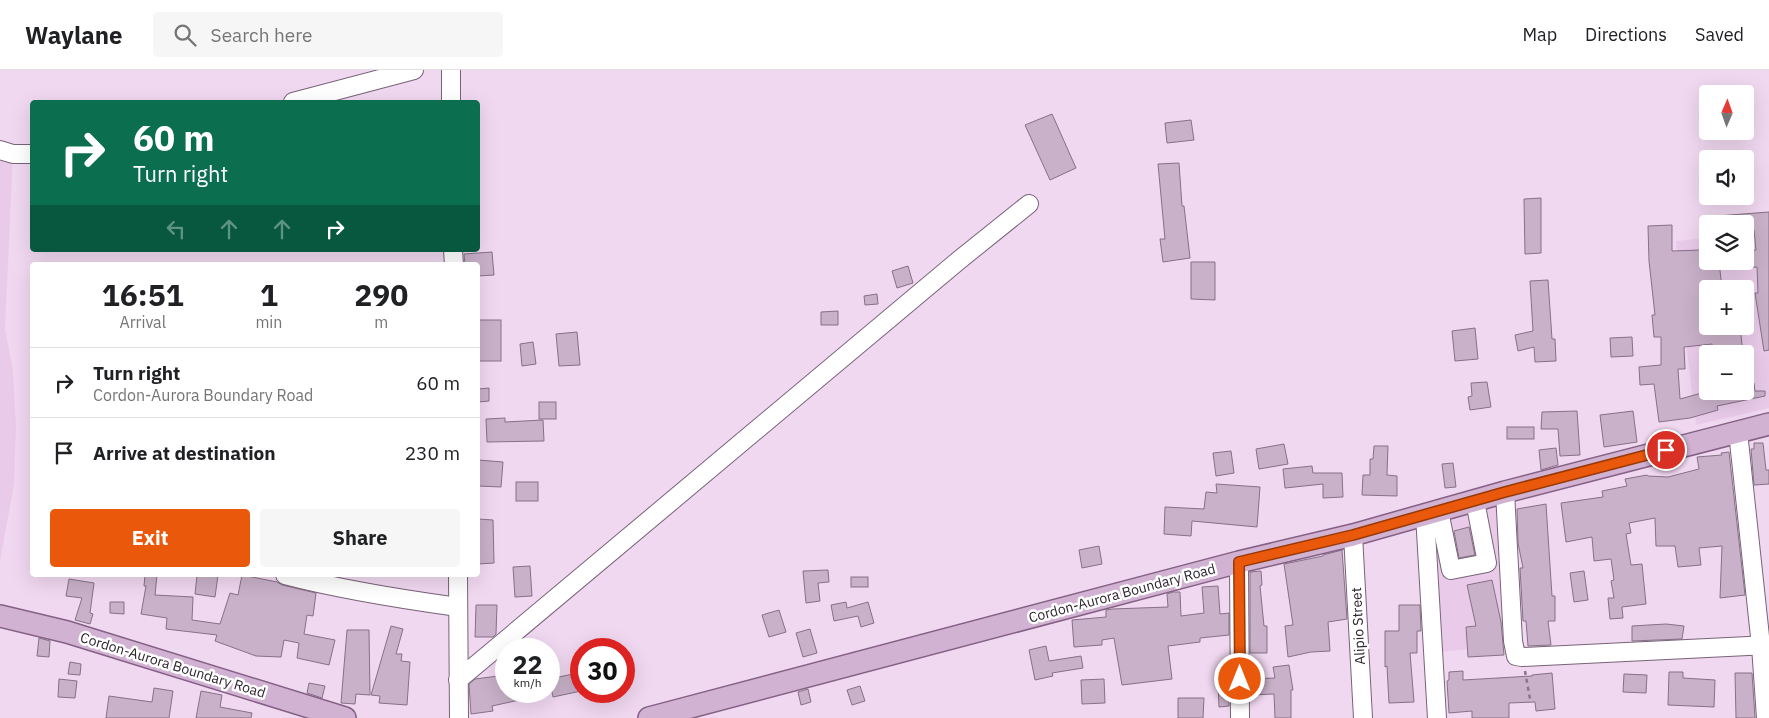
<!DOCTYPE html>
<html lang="en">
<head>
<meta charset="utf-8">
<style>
  body { margin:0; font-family:"IBM Plex Sans",sans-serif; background:#f6f6f6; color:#202124; height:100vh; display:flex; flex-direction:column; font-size:19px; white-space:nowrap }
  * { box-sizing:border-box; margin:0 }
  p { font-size:16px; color:#757577 }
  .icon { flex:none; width:28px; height:28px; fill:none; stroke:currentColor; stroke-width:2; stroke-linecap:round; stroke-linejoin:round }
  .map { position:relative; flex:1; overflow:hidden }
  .details { position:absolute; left:30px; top:192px; width:450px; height:315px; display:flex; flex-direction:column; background:#fff; border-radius:5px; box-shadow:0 5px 20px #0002 }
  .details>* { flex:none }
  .banner { position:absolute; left:30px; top:30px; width:450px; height:152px; border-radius:5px; box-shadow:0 5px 20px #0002; background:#0b6e4f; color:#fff; overflow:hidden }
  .needle { width:32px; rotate:2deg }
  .fabs { position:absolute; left:1699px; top:15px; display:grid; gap:10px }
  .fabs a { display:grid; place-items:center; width:55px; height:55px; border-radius:5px; background:#fff; box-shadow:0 5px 20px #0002; font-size:25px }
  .speed { position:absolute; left:495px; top:568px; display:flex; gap:10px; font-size:25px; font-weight:700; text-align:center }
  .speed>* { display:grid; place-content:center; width:65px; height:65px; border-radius:50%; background:#fff; box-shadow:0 5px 20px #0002; line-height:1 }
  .speed small { font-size:12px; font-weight:400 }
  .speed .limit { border:8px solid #d22; background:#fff; color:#111 }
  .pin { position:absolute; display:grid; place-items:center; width:42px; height:42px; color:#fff; margin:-21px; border:2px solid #fff; border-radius:50%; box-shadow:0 1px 5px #0007 }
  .me { position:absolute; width:55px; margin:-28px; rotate:0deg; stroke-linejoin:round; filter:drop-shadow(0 0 4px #0008) }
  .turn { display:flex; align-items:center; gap:18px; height:105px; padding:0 20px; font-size:22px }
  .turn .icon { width:65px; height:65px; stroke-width:2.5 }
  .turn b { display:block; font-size:35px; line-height:42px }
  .lanes { display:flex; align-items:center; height:48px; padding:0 20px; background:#0003; justify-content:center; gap:25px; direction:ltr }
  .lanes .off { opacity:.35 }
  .eta { display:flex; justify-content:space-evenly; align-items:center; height:85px; text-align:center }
  .eta b { font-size:30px; font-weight:700; line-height:35px }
  .cta { display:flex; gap:10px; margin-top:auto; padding:10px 20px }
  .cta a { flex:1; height:58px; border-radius:5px; background:#ea580c; color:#fff; font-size:20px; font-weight:700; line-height:58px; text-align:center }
  .cta a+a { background:#f6f6f6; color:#202124 }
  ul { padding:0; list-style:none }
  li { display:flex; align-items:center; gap:15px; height:70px; padding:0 20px; border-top:1px solid #e0e0e0 }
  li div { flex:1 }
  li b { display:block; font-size:19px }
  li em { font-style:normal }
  header { display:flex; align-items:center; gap:30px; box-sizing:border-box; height:70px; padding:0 25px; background:#fff; border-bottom:1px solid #e0e0e0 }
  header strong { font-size:24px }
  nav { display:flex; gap:28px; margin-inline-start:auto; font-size:18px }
  .search { width:350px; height:45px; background:#f6f6f6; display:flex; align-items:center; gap:12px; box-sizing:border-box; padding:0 18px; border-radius:5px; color:#757577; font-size:19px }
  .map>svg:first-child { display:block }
  .built { fill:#e9cbe9; fill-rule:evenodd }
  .building { fill:#c9b1c9; stroke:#877187 }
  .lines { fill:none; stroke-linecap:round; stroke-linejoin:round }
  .minor-casing { stroke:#786378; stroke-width:20 }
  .major-casing { stroke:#846085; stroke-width:24 }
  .path { stroke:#877787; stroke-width:2.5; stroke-dasharray:4 4; stroke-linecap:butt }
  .minor { stroke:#fff; stroke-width:18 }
  .major { stroke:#d1b2d2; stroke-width:21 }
  .route-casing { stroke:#983908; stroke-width:12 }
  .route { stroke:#ea580c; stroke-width:9 }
  .labels { text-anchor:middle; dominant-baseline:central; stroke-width:5; stroke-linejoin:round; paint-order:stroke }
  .street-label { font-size:14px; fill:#2e252e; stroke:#fff }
</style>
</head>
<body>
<header>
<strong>Waylane</strong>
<div class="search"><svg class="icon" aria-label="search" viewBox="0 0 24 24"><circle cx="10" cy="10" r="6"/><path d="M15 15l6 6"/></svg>Search here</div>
<nav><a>Map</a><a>Directions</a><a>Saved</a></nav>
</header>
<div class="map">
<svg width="1769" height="648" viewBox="0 0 1769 648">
  <rect width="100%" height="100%" fill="#f0d8f0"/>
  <!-- built -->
  <g class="built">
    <polygon points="0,80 13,84 5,259 13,300 16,358 14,414 0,491"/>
    <path d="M1769 163V338L1696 355 1679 216 1676 171 1707 168 1708 191H1745V165ZM1708 219H1745V256H1708ZM1708 284H1745V321H1708Z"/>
    <polygon points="1496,431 1503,576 1438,582 1426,450"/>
  </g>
  <!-- building -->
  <g class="building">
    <polygon points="1052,44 1076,98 1050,110 1025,55"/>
    <polygon points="1191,50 1194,70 1167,73 1165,53"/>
    <polygon points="1179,93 1182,136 1184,136 1190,188 1163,192 1160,169 1165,169 1158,94"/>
    <polygon points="1541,128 1541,183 1525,184 1524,129"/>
    <polygon points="1769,142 1769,280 1764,281 1755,223 1758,223 1757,197 1745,198 1745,181 1756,180 1754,160 1745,161 1745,154 1717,154 1717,146"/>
    <polygon points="1672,155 1672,181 1701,180 1701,184 1708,184 1708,191 1719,191 1722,219 1708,219 1708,256 1740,256 1743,284 1713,284 1712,274 1684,277 1685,299 1678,299 1680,329 1709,321 1745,321 1745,314 1754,313 1755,321 1765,321 1765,326 1717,336 1718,340 1690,348 1659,352 1654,314 1640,315 1639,297 1661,295 1661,267 1654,267 1652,245 1655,245 1649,191 1648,156"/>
    <polygon points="492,182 494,205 478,206 478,195 465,195 464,184"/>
    <polygon points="1191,192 1215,192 1215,230 1191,229"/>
    <polygon points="908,196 913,213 897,218 892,201"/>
    <polygon points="1548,210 1552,269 1555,269 1556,291 1535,292 1534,277 1518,281 1515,265 1533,261 1530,211"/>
    <polygon points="877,224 878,234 865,235 864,226"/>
    <polygon points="838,241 838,255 821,255 821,242"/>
    <rect x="478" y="250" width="23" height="41"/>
    <polygon points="1475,258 1478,289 1455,291 1452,261"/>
    <polygon points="577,262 580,295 559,296 556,264"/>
    <polygon points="1632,267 1633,286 1611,287 1610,268"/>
    <polygon points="533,272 536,294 522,296 520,274"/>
    <polygon points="1487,312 1491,337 1470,340 1468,327 1472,326 1471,313"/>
    <polygon points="489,318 489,331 478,332 478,319"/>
    <rect x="539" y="332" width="17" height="17"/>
    <polygon points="1577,341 1580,385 1560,386 1558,359 1541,359 1542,342"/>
    <polygon points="1633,341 1637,372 1604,377 1600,345"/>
    <polygon points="505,348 505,352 543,350 544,371 487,372 486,349"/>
    <rect x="1507" y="357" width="27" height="12"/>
    <polygon points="1754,373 1763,373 1766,400 1769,400 1769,414 1754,415 1751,379 1754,379"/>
    <polygon points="1284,374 1288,394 1259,399 1256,379"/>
    <polygon points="1374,376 1388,376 1387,405 1397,406 1397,426 1362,425 1363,405 1370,405 1370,389 1373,389"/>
    <polygon points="1556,378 1558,395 1541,400 1539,380"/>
    <polygon points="1231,381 1234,403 1216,406 1213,383"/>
    <polygon points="1729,382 1745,525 1720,528 1722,476 1699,478 1701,495 1678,497 1675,476 1656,476 1655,448 1629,453 1631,463 1626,464 1631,495 1642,494 1646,534 1622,537 1623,548 1610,549 1608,528 1614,528 1611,511 1614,510 1611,489 1594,491 1592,467 1566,472 1561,433 1603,427 1602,421 1627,416 1625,409 1647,405 1648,406 1668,407 1699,399 1697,387 1722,385 1721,383"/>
    <polygon points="478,390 503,392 501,417 478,416"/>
    <polygon points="1453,393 1456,417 1445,418 1442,394"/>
    <polygon points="1312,396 1313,403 1342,403 1343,427 1323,428 1323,414 1285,418 1283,399"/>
    <rect x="516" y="412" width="22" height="19"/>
    <polygon points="1216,414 1260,417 1257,457 1192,451 1191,466 1164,464 1165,437 1204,439 1206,422 1217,423"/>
    <polygon points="1546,434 1552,526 1555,526 1555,551 1548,551 1551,575 1528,576 1526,551 1523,551 1520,498 1523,498 1518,473 1517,439"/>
    <polygon points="478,449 493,450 494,493 478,494"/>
    <polygon points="1469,457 1475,485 1459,488 1454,461"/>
    <polygon points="1099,476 1102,494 1082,498 1079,480"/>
    <polygon points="1342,480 1347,549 1328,552 1330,581 1311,582 1288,587 1285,556 1293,555 1284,494 1323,486 1323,485"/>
    <polygon points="530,496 532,526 515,527 513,497"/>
    <polygon points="828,500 829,512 818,513 820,531 806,533 803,501"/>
    <polygon points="1261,501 1262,515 1260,516 1264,556 1267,556 1267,583 1250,583 1250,502"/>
    <polygon points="1584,501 1588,530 1574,532 1570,503"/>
    <polygon points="145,505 157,505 155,525 193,527 192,550 220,554 230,523 238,525 242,505 277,512 282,515 316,523 313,546 307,545 304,564 335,570 329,595 297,588 299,573 284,570 281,587 256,586 215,571 217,565 166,559 167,548 141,544 146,516 144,516"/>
    <polygon points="197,505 218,505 215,527 195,524"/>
    <rect x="851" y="507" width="17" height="10"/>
    <polygon points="69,509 94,513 90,543 93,544 90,554 75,550 82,528 66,526"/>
    <polygon points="1492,510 1501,552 1504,585 1468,587 1466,557 1476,556 1467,515"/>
    <polygon points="1218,516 1220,544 1229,543 1229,565 1200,568 1200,572 1168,576 1172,609 1122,615 1114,568 1102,570 1102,575 1074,577 1072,550 1106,547 1106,540 1112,539 1168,537 1167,524 1173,522 1180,522 1181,546 1204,543 1202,517"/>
    <polygon points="110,532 124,532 124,544 110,543"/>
    <polygon points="846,532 847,538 868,532 874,553 861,557 858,546 834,551 831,535"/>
    <polygon points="476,535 497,535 496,564 493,567 475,567"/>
    <polygon points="1399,535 1420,535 1421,561 1417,561 1417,583 1410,583 1414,632 1389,633 1387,596 1385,597 1385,561 1399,561"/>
    <polygon points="779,540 786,562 769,567 762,545"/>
    <polygon points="1666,554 1684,556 1682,569 1632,571 1632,556"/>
    <polygon points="391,556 403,559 396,584 402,584 401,591 410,592 407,635 379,633 380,626 371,625"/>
    <polygon points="810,559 817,583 803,587 796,563"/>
    <polygon points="347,560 369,560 370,625 356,624 355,634 341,633"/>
    <polygon points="39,568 50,571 49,587 37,586"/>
    <polygon points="1046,576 1049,591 1081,586 1083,598 1052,603 1053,606 1035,610 1029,580"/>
    <polygon points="70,592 81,594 80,605 68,604"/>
    <polygon points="1289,595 1293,620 1291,620 1291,648 1275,648 1274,624 1250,625 1250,609 1275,608 1273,597"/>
    <polygon points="1463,601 1463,610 1532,606 1532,605 1552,603 1555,639 1536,641 1535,632 1509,633 1509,648 1472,648 1472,641 1449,643 1447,611 1449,610 1449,602"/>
    <polygon points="1669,602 1683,602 1683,608 1715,610 1714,637 1668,635"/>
    <polygon points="578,603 581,621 553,627 549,609"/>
    <polygon points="1735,603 1752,603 1755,648 1736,648"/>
    <polygon points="1624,604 1647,605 1646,623 1623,622"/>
    <polygon points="506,605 506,621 538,621 538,626 492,636 493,641 471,644 469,614 475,609"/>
    <polygon points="59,609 77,611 75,628 58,627"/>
    <polygon points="1104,609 1105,633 1082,634 1081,610"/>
    <polygon points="309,613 325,616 322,628 307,623"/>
    <polygon points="1218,614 1229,614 1229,636 1219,637"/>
    <polygon points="860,616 865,631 852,635 847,620"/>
    <polygon points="154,618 173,621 169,648 106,648 109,626 152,632"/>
    <polygon points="808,619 811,632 801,635 798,622"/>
    <polygon points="201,621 222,625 220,637 252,643 251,648 196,648"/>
    <polygon points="1178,628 1204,628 1203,648 1178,648"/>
  </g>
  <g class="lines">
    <!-- minor casing -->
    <g class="minor-casing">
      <g id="minor">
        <polyline points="451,0 451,32"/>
        <polyline points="293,32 414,0"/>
        <polyline points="0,80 13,84 32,84"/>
        <polyline points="453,180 454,195"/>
        <polyline points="1738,362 1761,576 1766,648"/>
        <polyline points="1505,422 1513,571 1516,586 1522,587 1769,575"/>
        <polyline points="1439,441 1451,500 1487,493 1475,431"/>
        <polyline points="1425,445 1437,648"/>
        <polyline points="1353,465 1363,648"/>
        <polyline points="1239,492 1240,648"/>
        <path d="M285 505C342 520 400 529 458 537"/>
        <polyline points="458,505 459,648"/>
        <polyline points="458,610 958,191 1029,134"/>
      </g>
    </g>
    <!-- major casing -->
    <g class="major-casing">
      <g id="major">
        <polyline points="0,546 67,562 345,648"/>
        <polyline points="649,648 1239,492 1353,465 1505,422 1769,354"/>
      </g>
    </g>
    <!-- path -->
    <polyline class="path" points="1525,601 1530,629"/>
    <!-- minor -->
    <use href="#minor" class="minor"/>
    <!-- major -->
    <use href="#major" class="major"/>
  </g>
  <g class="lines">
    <!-- route casing -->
    <g class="route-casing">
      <polyline id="route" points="1240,609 1239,492 1353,465 1505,422 1666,380"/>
    </g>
    <!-- route -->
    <use href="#route" class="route"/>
  </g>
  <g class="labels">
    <!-- street labels -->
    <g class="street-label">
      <text transform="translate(1122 523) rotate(-15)">Cordon-Aurora Boundary Road</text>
      <text transform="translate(1358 556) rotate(-93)">Alipio Street</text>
      <text transform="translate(173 595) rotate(17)">Cordon-Aurora Boundary Road</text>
    </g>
  </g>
</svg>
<div class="fabs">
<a><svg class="needle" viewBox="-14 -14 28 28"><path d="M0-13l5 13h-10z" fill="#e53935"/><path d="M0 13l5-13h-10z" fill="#757577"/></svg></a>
<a><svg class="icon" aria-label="sound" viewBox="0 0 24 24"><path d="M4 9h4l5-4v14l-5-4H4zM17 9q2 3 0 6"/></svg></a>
<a><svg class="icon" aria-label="layers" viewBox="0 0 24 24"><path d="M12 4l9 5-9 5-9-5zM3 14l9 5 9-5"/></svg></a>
<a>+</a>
<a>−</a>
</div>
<div class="speed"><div>22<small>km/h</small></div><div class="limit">30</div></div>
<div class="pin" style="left:1666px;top:380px;background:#d93025"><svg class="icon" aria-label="arrive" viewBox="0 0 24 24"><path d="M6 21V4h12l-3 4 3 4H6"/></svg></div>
<svg class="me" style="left:1240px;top:609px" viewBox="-20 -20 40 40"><circle r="17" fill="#ea580c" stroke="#fff" stroke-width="3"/><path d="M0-11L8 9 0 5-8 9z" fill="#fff"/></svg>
<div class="banner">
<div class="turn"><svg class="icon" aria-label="right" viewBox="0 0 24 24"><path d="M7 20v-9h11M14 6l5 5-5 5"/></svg><div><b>60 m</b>Turn right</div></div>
<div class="lanes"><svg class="icon off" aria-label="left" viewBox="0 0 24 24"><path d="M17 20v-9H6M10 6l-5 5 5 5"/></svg><svg class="icon off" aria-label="ahead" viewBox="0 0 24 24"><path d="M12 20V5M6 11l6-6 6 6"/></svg><svg class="icon off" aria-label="ahead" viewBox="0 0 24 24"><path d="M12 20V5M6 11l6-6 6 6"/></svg><svg class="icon" aria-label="right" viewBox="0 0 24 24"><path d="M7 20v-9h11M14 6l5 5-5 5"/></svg></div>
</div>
<section class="details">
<div class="eta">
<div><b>16:51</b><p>Arrival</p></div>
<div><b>1</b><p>min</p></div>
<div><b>290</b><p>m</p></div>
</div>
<ul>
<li><svg class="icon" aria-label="right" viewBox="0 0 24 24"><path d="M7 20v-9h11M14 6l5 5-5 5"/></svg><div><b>Turn right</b><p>Cordon-Aurora Boundary Road</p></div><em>60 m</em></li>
<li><svg class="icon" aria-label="arrive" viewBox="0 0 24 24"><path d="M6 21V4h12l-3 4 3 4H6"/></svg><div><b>Arrive at destination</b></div><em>230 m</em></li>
</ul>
<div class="cta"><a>Exit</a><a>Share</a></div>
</section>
</div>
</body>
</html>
